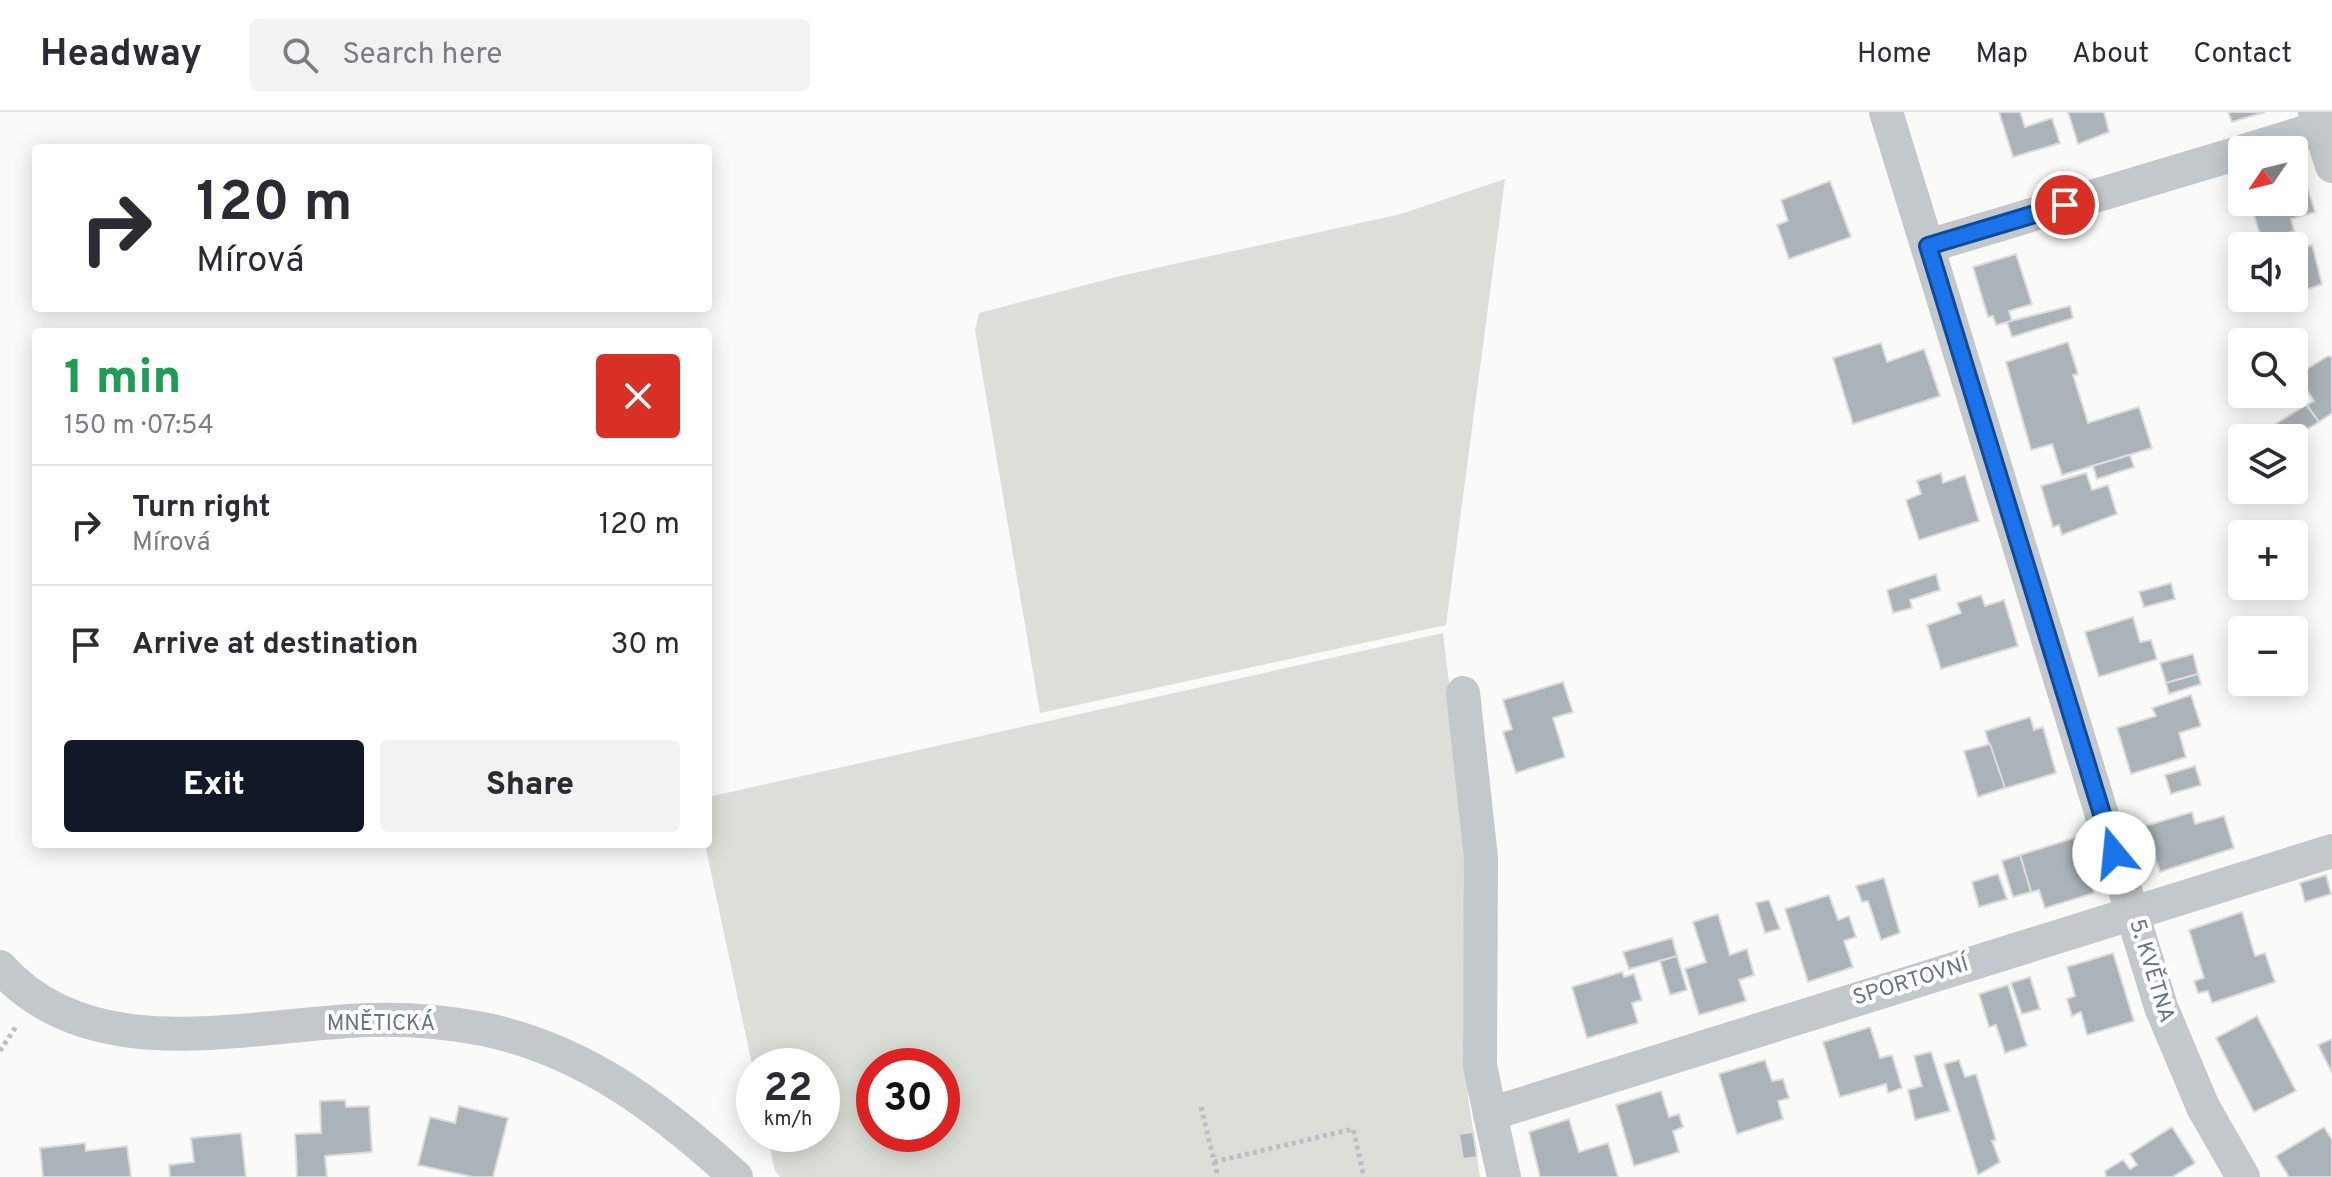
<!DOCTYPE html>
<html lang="en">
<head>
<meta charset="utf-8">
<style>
  body { margin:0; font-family:Overpass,sans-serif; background:#f2f2f3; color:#2b2b33; height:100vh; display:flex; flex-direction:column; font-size:30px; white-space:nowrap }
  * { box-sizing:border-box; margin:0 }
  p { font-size:26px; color:#7c7c81 }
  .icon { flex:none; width:44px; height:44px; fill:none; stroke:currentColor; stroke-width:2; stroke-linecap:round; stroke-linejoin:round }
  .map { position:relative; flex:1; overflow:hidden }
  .side { position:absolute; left:32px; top:216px; width:680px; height:520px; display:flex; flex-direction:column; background:#fff; border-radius:8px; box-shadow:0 4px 20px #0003 }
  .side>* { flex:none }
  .guide { position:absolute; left:32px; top:32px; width:680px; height:168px; border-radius:8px; box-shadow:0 4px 20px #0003; background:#fff; color:#2b2b33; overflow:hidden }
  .needle { width:52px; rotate:235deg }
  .tools { position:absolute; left:2228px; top:24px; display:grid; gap:16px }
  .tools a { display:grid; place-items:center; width:80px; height:80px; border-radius:8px; background:#fff; box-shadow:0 4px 20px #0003; font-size:40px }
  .speed { position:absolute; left:736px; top:936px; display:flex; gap:16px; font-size:40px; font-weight:700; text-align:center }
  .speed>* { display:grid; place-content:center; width:104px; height:104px; border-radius:50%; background:#fff; box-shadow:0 4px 20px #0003; line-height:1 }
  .speed small { font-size:20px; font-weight:400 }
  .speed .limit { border:12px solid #d22; background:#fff; color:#111 }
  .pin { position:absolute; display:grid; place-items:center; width:68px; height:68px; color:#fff; margin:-34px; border:4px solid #fff; border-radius:50%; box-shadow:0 2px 8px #0007 }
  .me { position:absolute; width:88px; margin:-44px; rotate:343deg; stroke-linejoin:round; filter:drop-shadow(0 0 6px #0008) }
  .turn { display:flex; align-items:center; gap:28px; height:168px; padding:0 32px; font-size:36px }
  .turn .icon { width:104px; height:104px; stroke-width:2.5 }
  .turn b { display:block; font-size:56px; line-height:68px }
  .round { display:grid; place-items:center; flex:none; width:84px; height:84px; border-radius:8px; background:#f2f2f3 }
  .overview { display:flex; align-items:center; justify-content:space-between; height:136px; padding:0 32px }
  h1 { font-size:48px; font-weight:800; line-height:60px; color:#1e9e55 }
  .primary-button { display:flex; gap:16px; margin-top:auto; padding:16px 32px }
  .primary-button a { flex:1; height:92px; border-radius:8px; background:#111827; color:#fff; font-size:32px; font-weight:800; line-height:92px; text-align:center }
  .primary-button a+a { background:#f2f2f3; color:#2b2b33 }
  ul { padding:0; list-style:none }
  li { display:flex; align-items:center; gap:24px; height:120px; padding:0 32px; border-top:2px solid #e1e1e2 }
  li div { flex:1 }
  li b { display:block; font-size:30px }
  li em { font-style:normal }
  header { display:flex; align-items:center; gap:48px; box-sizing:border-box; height:112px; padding:0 40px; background:#fff; border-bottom:2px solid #e1e1e2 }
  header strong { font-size:38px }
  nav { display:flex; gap:44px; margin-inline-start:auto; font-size:28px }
  .search { width:560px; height:72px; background:#f2f2f3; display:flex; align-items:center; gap:20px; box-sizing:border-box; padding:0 28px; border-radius:8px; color:#7c7c81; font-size:30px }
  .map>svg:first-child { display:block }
  .green { fill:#dadfd7; fill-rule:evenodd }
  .building { fill:#aab3b9; stroke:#dcdcda; stroke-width:2 }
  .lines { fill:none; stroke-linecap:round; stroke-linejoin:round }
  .path { stroke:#bbbfc2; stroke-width:5; stroke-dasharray:4 4; stroke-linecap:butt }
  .street { stroke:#c3c8cc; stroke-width:34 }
  .route-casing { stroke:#114b97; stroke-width:20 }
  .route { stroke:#1a73e8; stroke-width:14 }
  .labels { text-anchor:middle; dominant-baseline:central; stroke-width:8; stroke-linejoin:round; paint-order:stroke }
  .street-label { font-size:22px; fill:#657683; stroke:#fff }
</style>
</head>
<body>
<header>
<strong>Headway</strong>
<div class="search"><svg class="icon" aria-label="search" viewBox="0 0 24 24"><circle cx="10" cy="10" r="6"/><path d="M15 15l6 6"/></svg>Search here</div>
<nav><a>Home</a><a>Map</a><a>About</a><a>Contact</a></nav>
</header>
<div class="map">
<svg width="2332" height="1065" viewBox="0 0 2332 1065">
  <rect width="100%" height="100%" fill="#fafaf8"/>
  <!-- green -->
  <g class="green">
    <polygon points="1505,67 1446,513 1040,601 983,266 975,218 979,201 1120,164 1401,102"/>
    <path d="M1443 521 1466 711 1468 985 1480 1065H780L775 1059 767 1022H822V954H754V962L705 732H708V685ZM874 954H942V1022H874Z"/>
  </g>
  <!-- building -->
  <g class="building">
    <polygon points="1999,0 2020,0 2025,15 2052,6 2060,31 2013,45"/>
    <polygon points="2068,0 2104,0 2109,20 2078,32"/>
    <polygon points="2228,0 2265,0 2232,10"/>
    <polygon points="2301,55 2315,100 2291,107 2294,119 2262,129 2250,90 2294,90 2294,57"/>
    <polygon points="1830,69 1851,125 1789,147 1777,113 1788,109 1781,88"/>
    <polygon points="2312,133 2322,172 2294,182 2294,139"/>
    <polygon points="2016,142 2032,192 2009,199 2012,209 1996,213 1993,204 1988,205 1973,155"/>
    <polygon points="2070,194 2073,206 2012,225 2007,210"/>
    <polygon points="2068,230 2078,262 2073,263 2088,311 2139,295 2152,336 2062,363 2052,332 2031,338 2006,250"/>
    <polygon points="1881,231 1887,250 1924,237 1940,284 1853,312 1833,246"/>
    <polygon points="2328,244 2332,245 2332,301 2319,310 2307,293 2314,289 2297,263"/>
    <polygon points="2306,293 2319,310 2292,326 2283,317 2278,320 2274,313"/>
    <polygon points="2130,343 2134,355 2097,367 2093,354"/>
    <polygon points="1941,361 1943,371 1965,363 1979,409 1919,428 1906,388 1921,382 1917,369"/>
    <polygon points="2086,361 2092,378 2108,373 2117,402 2062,423 2059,413 2053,415 2041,374"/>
    <polygon points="1936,462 1940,478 1910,488 1912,496 1893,501 1887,478"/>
    <polygon points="2171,471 2175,487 2144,495 2139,480"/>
    <polygon points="1981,483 1985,494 2004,488 2018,534 1941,557 1927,513 1961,501 1957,491"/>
    <polygon points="2133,505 2140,530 2151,528 2157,547 2099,565 2085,520"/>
    <polygon points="2193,542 2198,562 2166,571 2160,551"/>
    <polygon points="2198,562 2201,572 2169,582 2166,571"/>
    <polygon points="1563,570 1573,600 1553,606 1565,645 1516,661 1503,620 1512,617 1503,588"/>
    <polygon points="2191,583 2201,614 2179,621 2186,645 2131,662 2117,616 2156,604 2152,596"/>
    <polygon points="2030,605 2034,618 2043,615 2056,661 2003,677 1985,619"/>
    <polygon points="1990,632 2005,676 1978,685 1964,639"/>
    <polygon points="2195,654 2201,673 2171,682 2165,663"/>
    <polygon points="2192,700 2195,712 2224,704 2234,736 2160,760 2145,714"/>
    <polygon points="2077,725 2094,781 2045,796 2039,778 2031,780 2020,743"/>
    <polygon points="2020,743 2031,780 2013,785 2002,749"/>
    <polygon points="1998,762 2007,787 1979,795 1972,770"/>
    <polygon points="2326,763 2331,782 2305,790 2300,771"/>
    <polygon points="1884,766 1900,821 1881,828 1868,789 1862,790 1856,774"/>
    <polygon points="1829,783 1838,808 1849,804 1856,825 1844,829 1853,855 1808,870 1785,797"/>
    <polygon points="1769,788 1780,817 1765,821 1756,791"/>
    <polygon points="2242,800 2255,844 2265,841 2275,870 2212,891 2208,879 2198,881 2194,869 2204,866 2189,818"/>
    <polygon points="1718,802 1730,843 1747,837 1754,863 1739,868 1746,889 1699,903 1685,857 1706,850 1693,810"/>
    <polygon points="1672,826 1677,844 1629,857 1623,840"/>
    <polygon points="2113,841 2134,909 2087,923 2081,900 2072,904 2067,887 2075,884 2067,855"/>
    <polygon points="1677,844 1687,878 1670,883 1660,849"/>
    <polygon points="1622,860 1624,865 1634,862 1642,888 1632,891 1638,911 1587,926 1572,875"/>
    <polygon points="2030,865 2040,897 2022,902 2011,871"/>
    <polygon points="2008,873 2027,934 2005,941 1996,913 1989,915 1979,882"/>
    <polygon points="2257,904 2296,979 2254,1000 2216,926"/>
    <polygon points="1870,915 1880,946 1892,943 1902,976 1888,981 1886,972 1840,985 1823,930"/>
    <polygon points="2332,927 2332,961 2318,933"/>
    <polygon points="1931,940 1950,999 1915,1008 1908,978 1922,974 1914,944"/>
    <polygon points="1765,948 1772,969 1783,967 1789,986 1778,989 1783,1007 1737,1022 1719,962"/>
    <polygon points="1959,948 1965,965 1976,962 1996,1028 1992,1029 2000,1050 1978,1063 1944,952"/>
    <polygon points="1661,979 1669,1005 1679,1002 1683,1015 1673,1019 1679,1040 1634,1054 1616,993"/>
    <polygon points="345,988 346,995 369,994 372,1040 325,1044 327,1065 297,1065 295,1022 321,1021 320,989"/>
    <polygon points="459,994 508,1006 493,1065 473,1065 418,1053 430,1005 455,1011"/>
    <polygon points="1569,1007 1579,1040 1608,1031 1618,1065 1540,1065 1529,1020"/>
    <polygon points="2172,1015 2195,1051 2172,1065 2106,1065 2105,1059 2123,1048 2130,1057 2137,1053 2130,1042"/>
    <polygon points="2324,1015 2332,1028 2332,1065 2289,1065 2276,1044"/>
    <polygon points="1473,1020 1477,1045 1463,1047 1459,1022"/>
    <polygon points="241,1021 246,1065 170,1065 169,1053 194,1050 191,1026"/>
    <polygon points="85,1031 86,1039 127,1034 131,1065 43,1065 40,1036"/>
  </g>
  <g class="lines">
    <!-- path -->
    <g class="path">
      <polyline points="0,939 17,913"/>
      <polyline points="1201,995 1218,1065"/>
      <polyline points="1214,1050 1353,1017 1364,1065"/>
    </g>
    <!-- street -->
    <g class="street">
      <polyline points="1886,0 2161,895 2203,995 2243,1065"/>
      <polyline points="2315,0 2332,54"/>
      <polyline points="2247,38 2332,12"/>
      <polyline points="1928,134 2242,40"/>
      <polyline points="1463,581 1481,746 1480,953 1490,1002"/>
      <path d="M0 855C92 958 248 912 369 908 406 907 446 910 483 917 585 938 661 997 736 1065"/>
      <polyline points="1504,1065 1490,1002 2332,739"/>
    </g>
  </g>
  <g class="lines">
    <!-- route casing -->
    <g class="route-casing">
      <polyline id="route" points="2065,93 1928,134 2114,741"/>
    </g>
    <!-- route -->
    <use href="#route" class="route"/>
  </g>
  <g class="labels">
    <!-- street labels -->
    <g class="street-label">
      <text transform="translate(2151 859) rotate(73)">5. KVĚTNA</text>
      <text transform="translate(1911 870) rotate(-17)">SPORTOVNÍ</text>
      <text x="381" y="912">MNĚTICKÁ</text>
    </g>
  </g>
</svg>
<div class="tools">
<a><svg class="needle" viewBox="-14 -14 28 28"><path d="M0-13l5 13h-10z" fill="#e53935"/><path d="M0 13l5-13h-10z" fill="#7c7c81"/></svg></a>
<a><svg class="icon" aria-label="sound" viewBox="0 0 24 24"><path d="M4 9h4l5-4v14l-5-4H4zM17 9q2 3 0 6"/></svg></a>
<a><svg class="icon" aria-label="search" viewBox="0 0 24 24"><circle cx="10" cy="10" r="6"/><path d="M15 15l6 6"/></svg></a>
<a><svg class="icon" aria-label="layers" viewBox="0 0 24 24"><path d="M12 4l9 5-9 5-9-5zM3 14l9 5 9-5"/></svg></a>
<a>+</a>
<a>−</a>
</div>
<div class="speed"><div>22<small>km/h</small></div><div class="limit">30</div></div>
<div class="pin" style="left:2065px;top:93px;background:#d93025"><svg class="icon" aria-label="arrive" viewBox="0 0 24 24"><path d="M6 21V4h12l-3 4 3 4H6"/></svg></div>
<svg class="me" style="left:2114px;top:741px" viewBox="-20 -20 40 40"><circle r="19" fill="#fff"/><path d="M0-13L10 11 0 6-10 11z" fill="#1a73e8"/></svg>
<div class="guide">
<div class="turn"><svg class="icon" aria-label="right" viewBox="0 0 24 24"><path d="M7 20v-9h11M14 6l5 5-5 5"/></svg><div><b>120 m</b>Mírová</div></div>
</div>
<section class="side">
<div class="overview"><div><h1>1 min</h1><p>150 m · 07:54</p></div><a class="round" style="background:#d93025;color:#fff"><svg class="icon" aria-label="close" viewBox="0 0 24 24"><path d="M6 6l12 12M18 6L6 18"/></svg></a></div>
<ul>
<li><svg class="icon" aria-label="right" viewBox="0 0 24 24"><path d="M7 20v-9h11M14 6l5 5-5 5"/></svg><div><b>Turn right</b><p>Mírová</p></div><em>120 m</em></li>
<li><svg class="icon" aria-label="arrive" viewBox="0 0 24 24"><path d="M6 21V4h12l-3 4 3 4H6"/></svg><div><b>Arrive at destination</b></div><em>30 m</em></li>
</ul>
<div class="primary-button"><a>Exit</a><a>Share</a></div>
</section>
</div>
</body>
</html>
